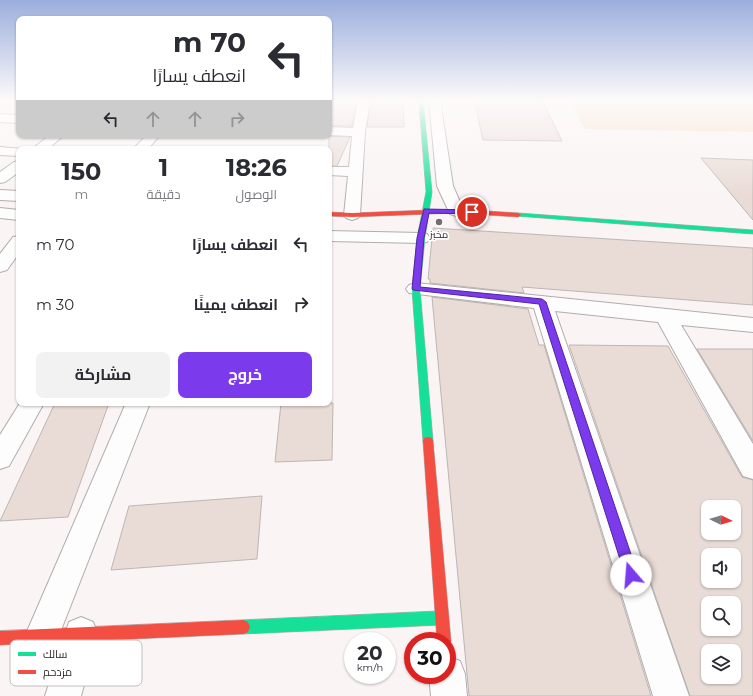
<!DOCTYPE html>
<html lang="ar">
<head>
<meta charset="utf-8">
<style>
  body { margin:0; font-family:Montserrat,Cairo,sans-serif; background:#f2f2f3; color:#2b2b33; direction:rtl; height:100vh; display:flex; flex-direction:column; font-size:15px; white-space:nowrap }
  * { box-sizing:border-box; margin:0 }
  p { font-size:13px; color:#7c7c81 }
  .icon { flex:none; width:22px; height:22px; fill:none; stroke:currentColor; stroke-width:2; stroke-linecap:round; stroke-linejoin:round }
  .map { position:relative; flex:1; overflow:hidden; direction:ltr }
  .drawer { position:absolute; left:16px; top:146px; width:316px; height:260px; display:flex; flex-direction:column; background:#fff; border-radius:8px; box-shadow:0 1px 3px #0004; direction:rtl }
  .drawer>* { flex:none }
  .hud { position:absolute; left:16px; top:16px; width:316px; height:122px; border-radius:8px; box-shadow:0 1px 3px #0004; direction:rtl; background:#fff; color:#2b2b33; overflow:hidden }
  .needle { width:26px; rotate:95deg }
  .controls { position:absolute; left:701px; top:500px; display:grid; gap:8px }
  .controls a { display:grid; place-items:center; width:40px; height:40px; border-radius:8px; background:#fff; box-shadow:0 1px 3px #0004; font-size:20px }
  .speed { position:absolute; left:344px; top:632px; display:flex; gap:8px; font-size:20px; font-weight:700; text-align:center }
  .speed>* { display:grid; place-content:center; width:52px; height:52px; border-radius:50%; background:#fff; box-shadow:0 1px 3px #0004; line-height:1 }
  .speed small { font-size:10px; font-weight:400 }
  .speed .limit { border:6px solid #d22; background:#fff; color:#111 }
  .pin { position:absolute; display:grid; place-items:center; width:34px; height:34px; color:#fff; margin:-17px; border:2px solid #fff; border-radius:50%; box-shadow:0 1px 4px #0007 }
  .me { position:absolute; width:44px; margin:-22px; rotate:342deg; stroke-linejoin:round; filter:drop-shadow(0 0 3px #0008) }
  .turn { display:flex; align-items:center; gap:14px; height:84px; padding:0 20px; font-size:18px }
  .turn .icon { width:52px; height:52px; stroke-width:2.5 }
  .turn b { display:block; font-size:28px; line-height:34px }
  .lanes { display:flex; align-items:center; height:38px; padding:0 20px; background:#0003; justify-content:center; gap:20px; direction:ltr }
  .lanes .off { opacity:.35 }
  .eta { display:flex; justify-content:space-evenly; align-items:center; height:68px; text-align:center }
  .eta b { font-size:24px; font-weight:700; line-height:28px }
  .button { display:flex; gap:8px; margin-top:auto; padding:8px 20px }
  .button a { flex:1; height:46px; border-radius:8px; background:#7c3aed; color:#fff; font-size:16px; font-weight:700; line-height:46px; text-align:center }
  .button a+a { background:#f2f2f3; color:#2b2b33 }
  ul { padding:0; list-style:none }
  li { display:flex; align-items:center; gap:12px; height:60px; padding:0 20px }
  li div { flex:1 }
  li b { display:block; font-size:15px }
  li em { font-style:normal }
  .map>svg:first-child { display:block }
  .green { fill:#f3dec4 }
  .building { fill:#e9dbd5; stroke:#bcb6b4; fill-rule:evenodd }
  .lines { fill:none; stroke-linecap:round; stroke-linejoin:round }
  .street-casing { stroke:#b2acac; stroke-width:2 }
  .fast-casing { stroke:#b2acac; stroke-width:1 }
  .jam-casing { stroke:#b2acac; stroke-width:1 }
  .street { fill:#fefdfd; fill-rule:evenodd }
  .fast { fill:#16e098; fill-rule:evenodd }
  .jam { fill:#f24e42; fill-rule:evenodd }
  .route { fill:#7c3aed; stroke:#51269a }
  .poi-dot { fill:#766e6e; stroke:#fff; stroke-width:1.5 }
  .labels { text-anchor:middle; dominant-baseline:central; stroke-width:3.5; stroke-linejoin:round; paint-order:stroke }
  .far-poi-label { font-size:10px; fill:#2f2626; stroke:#fff }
  .key { fill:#fff; stroke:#c1bebe; stroke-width:1 }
  .key-label { font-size:11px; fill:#2f2626 }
</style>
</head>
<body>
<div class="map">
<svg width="753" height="696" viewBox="0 0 753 696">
  <rect width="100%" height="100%" fill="#faf4f4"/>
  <!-- green -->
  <polygon class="green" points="568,100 753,100 753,132 585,129"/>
  <!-- building -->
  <g class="building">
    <polygon points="329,100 357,100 352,126 329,126"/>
    <polygon points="371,100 403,100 404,127 367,127"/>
    <polygon points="474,100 542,100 562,141 483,140"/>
    <polygon points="329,136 350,137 337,166 329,166"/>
    <polygon points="701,158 753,160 753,220"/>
    <polygon points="433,228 753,248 753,305 522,287 524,293 430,283 430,279 428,279"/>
    <polygon points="432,297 528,309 539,345 544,345 651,696 469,696"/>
    <path d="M569 345 668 346 742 477 753 480V696H690ZM708 507H734V533H708ZM708 555H734V581H708ZM708 603H734V629H708ZM708 651H734V677H708Z"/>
    <polygon points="697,349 753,349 753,441"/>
    <polygon points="55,403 109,403 68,517 0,521"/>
    <polygon points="281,403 333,403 332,460 275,462"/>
    <polygon points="262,496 257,559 111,570 129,506"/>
  </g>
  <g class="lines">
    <!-- street casing -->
    <g class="street-casing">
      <g id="street">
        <polygon points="358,100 370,100 365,132 360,215 358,218 352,220 346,218 344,215 348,176 329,175 329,167 349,167 352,136 329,135 329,127 353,128"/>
        <polygon points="429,100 440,100 453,186 464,211 462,214 456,216 450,214 437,186"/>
        <polygon points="0,114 19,115 19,123 0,122"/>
        <polygon points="50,135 64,135 48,149 32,149"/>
        <polygon points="147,135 160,135 148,149 133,149"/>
        <polygon points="0,147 23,149 19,149 19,156 0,155"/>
        <polygon points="19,161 19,172 5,182 0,183 0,172 14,162"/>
        <polygon points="0,190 19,191 19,201 0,200"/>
        <polygon points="0,208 19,210 19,220 0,218"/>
        <polygon points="329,231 421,233 427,234 430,238 427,242 421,243 329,241"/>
        <polygon points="19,236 19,253 7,270 0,272 0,254 13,237"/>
        <polygon points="416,283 753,318 753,332 681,325 753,444 753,479 743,476 658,322 555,311 689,696 653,696 534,308 409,293 406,289 409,285"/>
        <polygon points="20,403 44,403 9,466 0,469 0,435"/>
        <polygon points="126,403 150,403 54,648 42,653 30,648 25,636"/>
        <polygon points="81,617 93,622 98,634 81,696 45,696 69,622"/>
        <polygon points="447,656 460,661 465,674 467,696 431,696 429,675 447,675"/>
      </g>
    </g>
    <!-- fast casing -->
    <g class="fast-casing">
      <g id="fast">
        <polygon points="419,100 423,100 432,192 425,238 420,289 433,441 432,444 428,445 424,444 423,441 412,289 417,238 426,192"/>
        <polygon points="518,213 753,230 753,234 516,216 516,214"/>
        <polygon points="441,611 446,613 448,618 446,623 441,625 243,634 238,632 236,627 238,622 243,620"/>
      </g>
    </g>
    <!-- jam casing -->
    <g class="jam-casing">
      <g id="jam">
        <polygon points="456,209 518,213 521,215 518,217 456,213 352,217 329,216 329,212 352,213"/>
        <polygon points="428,437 432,438 433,441 451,641 449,646 447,647 447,641 437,641 423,441 424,438"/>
        <polygon points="243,620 248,622 250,627 248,632 243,634 0,645 0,631"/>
      </g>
    </g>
    <!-- street -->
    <use href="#street" class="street"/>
    <!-- fast -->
    <use href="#fast" class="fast"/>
    <!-- jam -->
    <use href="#jam" class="jam"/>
  </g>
  <!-- sky -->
  <linearGradient id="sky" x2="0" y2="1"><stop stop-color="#9baedd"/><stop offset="0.51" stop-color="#fdfafa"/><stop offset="1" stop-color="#fdfafa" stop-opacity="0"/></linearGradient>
  <rect width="753" height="197" fill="url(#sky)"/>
  <!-- route -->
  <polygon class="route" points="424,209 472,210 475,212 472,214 429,213 424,238 420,287 542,299 546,302 638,575 636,579 631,581 627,579 625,575 539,304 413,290 412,289 417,238"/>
  <!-- markers -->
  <circle class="poi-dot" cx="439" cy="222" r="4"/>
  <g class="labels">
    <!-- far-poi labels -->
    <g class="far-poi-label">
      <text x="439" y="234">مخبز</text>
    </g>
  </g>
  <!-- legend -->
  <rect x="10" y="640" width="132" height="46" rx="6" class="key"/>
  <rect x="18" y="652" width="18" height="4" fill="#16e098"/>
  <rect x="18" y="670" width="18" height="4" fill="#f24e42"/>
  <g class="key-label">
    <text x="43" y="658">سالك</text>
    <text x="43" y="676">مزدحم</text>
  </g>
</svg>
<div class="controls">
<a><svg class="needle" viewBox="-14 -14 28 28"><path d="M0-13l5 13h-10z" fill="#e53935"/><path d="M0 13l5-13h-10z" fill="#7c7c81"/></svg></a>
<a><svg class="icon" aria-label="sound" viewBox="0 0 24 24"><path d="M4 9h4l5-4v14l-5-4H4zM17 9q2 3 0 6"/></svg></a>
<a><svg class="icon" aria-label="search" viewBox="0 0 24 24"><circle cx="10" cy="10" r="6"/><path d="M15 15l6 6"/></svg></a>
<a><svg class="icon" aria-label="layers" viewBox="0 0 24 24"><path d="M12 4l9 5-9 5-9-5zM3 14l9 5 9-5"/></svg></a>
</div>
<div class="speed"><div>20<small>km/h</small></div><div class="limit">30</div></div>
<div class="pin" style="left:472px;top:212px;background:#d93025"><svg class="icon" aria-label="arrive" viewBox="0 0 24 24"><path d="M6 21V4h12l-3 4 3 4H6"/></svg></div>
<svg class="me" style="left:631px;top:575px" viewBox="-20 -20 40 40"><circle r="19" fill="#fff"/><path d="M0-13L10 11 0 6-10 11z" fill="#7c3aed"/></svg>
<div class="hud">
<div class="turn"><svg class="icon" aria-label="left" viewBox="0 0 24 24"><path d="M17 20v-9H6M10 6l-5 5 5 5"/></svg><div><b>70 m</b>انعطف يسارًا</div></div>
<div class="lanes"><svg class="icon" aria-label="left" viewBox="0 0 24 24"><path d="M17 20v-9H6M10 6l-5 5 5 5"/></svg><svg class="icon off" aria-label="ahead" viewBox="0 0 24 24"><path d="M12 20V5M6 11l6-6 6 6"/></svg><svg class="icon off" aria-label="ahead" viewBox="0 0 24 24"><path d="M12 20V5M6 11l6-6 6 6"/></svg><svg class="icon off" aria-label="right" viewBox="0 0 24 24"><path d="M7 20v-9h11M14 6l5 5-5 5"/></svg></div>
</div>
<section class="drawer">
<div class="eta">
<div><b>18:26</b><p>الوصول</p></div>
<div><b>1</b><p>دقيقة</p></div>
<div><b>150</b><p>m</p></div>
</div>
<ul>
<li><svg class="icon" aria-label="left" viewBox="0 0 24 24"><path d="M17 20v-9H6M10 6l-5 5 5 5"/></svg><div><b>انعطف يسارًا</b></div><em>70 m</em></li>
<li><svg class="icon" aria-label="right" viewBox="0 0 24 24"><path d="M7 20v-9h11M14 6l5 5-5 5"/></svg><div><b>انعطف يمينًا</b></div><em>30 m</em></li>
</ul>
<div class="button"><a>خروج</a><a>مشاركة</a></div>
</section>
</div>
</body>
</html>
